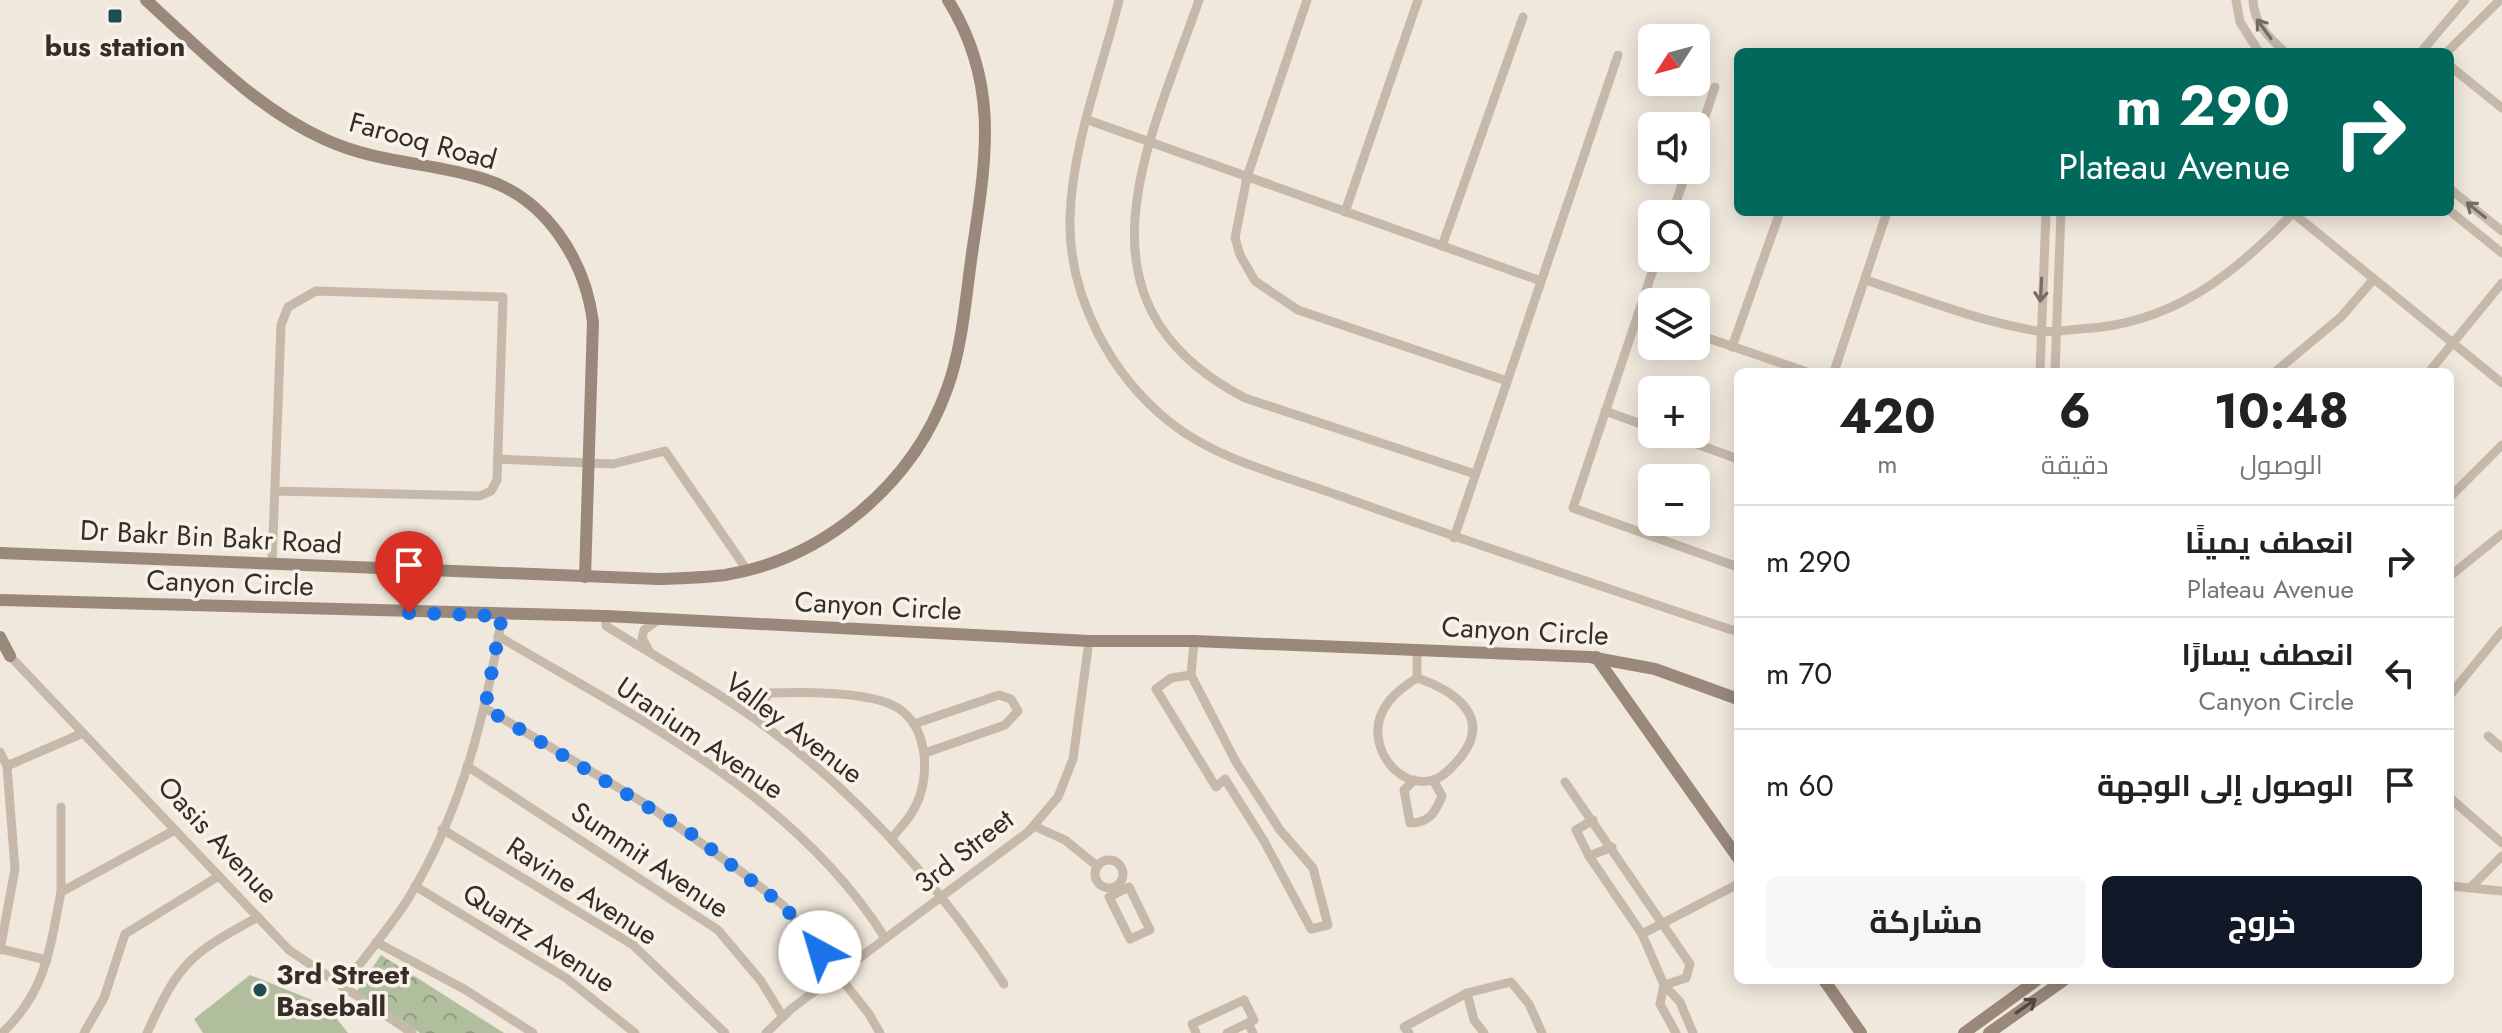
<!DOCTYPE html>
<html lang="ar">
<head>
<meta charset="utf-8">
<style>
  body { margin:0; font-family:Jost,Cairo,sans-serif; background:#f6f6f6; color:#222; direction:rtl; height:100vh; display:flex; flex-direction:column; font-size:30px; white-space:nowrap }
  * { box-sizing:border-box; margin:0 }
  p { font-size:26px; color:#767676 }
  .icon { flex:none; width:44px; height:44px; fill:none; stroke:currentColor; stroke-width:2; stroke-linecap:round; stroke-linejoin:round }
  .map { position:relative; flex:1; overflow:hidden; direction:ltr }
  .sheet { position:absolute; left:1734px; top:368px; width:720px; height:616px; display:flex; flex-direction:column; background:#fff; border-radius:12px; box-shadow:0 4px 20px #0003; direction:rtl }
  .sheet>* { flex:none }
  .banner { position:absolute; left:1734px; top:48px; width:720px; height:168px; border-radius:12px; box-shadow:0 4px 20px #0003; direction:rtl; background:#00695c; color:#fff; overflow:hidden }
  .needle { width:52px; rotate:234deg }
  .tools { position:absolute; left:1638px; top:24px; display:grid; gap:16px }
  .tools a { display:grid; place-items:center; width:72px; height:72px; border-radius:12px; background:#fff; box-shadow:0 4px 20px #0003; font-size:40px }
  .pin { position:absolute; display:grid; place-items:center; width:68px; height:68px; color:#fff; margin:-82px -34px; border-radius:50% 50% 50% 0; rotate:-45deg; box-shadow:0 0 8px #0007 }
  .pin .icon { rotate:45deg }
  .me { position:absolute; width:88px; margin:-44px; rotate:321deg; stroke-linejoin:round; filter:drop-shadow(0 0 6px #0008) }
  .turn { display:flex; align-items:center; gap:28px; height:168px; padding:0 32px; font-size:36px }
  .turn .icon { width:104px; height:104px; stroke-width:2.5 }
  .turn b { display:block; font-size:56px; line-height:68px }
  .eta { display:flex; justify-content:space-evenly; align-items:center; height:136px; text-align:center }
  .eta b { font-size:48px; font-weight:700; line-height:56px }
  .button { display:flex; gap:16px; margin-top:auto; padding:16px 32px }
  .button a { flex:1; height:92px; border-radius:12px; background:#111827; color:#fff; font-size:32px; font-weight:700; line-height:92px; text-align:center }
  .button a+a { background:#f6f6f6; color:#222 }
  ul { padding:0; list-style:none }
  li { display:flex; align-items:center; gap:24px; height:112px; padding:0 32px; border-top:2px solid #e0e0e0 }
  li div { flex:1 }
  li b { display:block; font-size:30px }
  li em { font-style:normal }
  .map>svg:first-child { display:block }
  .forest { fill:url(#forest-crowns) }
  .pitch { fill:#b1be9d }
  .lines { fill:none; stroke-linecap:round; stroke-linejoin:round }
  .street { stroke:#c7b9a9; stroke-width:9 }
  .secondary { stroke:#9a887b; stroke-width:12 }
  .oneway { stroke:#776c62 }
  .oneway2 { stroke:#534841 }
  .route { stroke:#1a73e8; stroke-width:14; stroke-dasharray:0 25.2 }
  .poi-dot { fill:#214c53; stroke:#f8f2e8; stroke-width:3 }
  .labels { text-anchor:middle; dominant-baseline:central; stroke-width:7; stroke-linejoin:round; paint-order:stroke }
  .poi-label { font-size:28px; font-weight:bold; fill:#352d28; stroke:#f8f2e8 }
  .street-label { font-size:28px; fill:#352d28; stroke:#f8f2e8 }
</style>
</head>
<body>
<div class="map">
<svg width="2502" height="1033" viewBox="0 0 2502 1033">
  <defs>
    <pattern id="forest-crowns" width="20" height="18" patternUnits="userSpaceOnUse" patternTransform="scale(2)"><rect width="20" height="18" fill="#b1be9d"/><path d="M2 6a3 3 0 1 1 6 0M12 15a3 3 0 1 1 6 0" fill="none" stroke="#919b80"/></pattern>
  </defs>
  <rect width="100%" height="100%" fill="#f0e8dc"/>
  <!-- forest -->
  <polygon class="forest" points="381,955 504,1033 420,1033 357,991"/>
  <!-- pitch -->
  <polygon class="pitch" points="250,975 327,1006 348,1033 203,1033 194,1019"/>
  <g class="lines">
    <!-- street -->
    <g class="street">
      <path d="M1119 0C1102 70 1072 145 1070 218 1068 296 1111 376 1171 423 1219 461 1286 476 1343 497 1474 544 1606 588 1738 632"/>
      <path d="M1199 0C1148 147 1064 303 1245 398L1475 474"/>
      <polyline points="1307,0 1247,177 1235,238 1240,255 1255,281 1298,310 1507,381"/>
      <polyline points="2236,0 2240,22 2259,52"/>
      <path d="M2253 0C2254 23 2268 37 2285 52"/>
      <polyline points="2421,52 2465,0"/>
      <polyline points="2447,52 2500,0"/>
      <polyline points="2450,66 2502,108"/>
      <polyline points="1088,120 1541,281"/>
      <polyline points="1696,143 1715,87"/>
      <polyline points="2450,189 2502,231"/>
      <polyline points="2450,211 2502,253"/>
      <polyline points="1345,212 1418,0"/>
      <polyline points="2293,213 2502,383"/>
      <polyline points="1672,214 1687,170"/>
      <polyline points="1442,246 1523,17"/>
      <polyline points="1657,258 1573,508 1738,567"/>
      <path d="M1866 280C1922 299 1978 321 2037 331 2050 333 2066 330 2080 329 2171 325 2234 275 2294 212"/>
      <polyline points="1638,313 1652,318"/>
      <polyline points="1696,334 1807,372"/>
      <polyline points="1732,347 1780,212"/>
      <polyline points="1834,372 1887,212"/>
      <polyline points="2040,372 2046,212"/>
      <polyline points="2055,372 2061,212"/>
      <polyline points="2275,372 2341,317 2373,280"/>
      <polyline points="2429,372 2502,283"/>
      <polyline points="1605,411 1652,428"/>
      <polyline points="1669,434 1738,459"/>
      <polyline points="498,459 613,464 665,451 747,570"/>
      <polyline points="2450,497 2502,445"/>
      <polyline points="1454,538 1618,55"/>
      <polyline points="272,564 281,325 288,307 316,291 503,297 497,480 491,491 480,496 275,491"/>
      <polyline points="2450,576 2502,534"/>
      <path d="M606 616V626C654 656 704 683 751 716 852 787 936 880 1004 984"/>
      <path d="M498 636C638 719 796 796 885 938"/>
      <path d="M1417 650V678C1396 691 1376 708 1378 735 1380 761 1404 788 1433 780 1444 777 1454 765 1461 757 1493 716 1453 690 1417 678"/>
      <polyline points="649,651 642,638 644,630 658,620"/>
      <polyline points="8,654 289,950 412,1033"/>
      <polyline points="1191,675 1236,762 1280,830 1313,868 1328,925 1311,929 1264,841 1225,779 1216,787 1156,689 1171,678 1191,675 1194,641"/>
      <polyline points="2450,695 2502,631"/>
      <polyline points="485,708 649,806 743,873 784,906 869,1014 880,1033"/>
      <path d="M750 715 770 693C802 692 871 691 898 708 929 728 931 779 914 809 909 819 899 829 892 838"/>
      <polyline points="914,724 999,695 1011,699 1018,711 1005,725 925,753"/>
      <polyline points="2488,736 2502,748"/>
      <polyline points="0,752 7,766 15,869 0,950"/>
      <polyline points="7,766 83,733"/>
      <polyline points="467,766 718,930 761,981 783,1017"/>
      <path d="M1414 780 1404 790 1410 823C1429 823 1435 813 1442 796L1433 780"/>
      <polyline points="1565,782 1690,964 1686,978 1664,985"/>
      <polyline points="2450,798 2502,843"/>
      <polyline points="1593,820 1576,830 1589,856 1642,934 1664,985 1680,1002 1693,1033"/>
      <polyline points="1034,826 1065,840 1097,866"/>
      <polyline points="442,829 633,945 725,1033"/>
      <polyline points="1589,856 1612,847"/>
      <circle cx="1109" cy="874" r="14"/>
      <polyline points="415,886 566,978 635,1033"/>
      <polyline points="2450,886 2502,891"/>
      <polygon points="1129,887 1150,930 1130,939 1109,897"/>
      <polyline points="2470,888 2502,856"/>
      <polyline points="61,892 61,807"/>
      <polyline points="1642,934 1738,884"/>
      <polyline points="376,942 464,989 533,1033"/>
      <polyline points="0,949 47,960"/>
      <polyline points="1664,985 1660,1004 1676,1033"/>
      <path d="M342 987C364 958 388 930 408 899 461 813 486 714 502 616"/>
      <polyline points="1467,993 1474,1020 1484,1033"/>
      <path d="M2 1033C46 992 50 948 61 892L175 830"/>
      <polyline points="84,1033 104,998 125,934 219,876"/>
      <path d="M147 1033C180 961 189 955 258 917"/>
      <polyline points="766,1033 791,1009 1028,832 1058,797 1073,759 1089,641"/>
      <polyline points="1196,1033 1192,1024 1244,1000 1254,1020 1248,1023"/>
      <polyline points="1227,1033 1248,1023 1253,1033"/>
      <polyline points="1409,1033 1404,1027 1467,993 1511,982 1529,1004 1542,1033"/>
    </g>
    <!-- secondary -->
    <g class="secondary">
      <path d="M146 0C201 50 256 108 324 139 378 164 431 162 484 179 546 198 585 260 593 322L585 577"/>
      <path d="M0 553 658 579C681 578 703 578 725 575 824 559 913 484 947 389 964 343 966 289 974 240 987 153 998 80 948 0"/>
      <polyline points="0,600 606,616 1089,641 1194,641 1590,657 1655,669 1738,699"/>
      <polyline points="0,637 10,656"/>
      <polyline points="1596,657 1738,858"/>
      <polyline points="1824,980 1861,1033"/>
      <polyline points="1964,1033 2037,980"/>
      <polyline points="1989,1033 2064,980"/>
    </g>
  </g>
  <!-- one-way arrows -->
  <defs><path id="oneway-shaft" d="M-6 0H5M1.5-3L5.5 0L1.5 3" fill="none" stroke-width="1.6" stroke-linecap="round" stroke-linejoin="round" transform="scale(2)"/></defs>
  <g class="oneway">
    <use href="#oneway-shaft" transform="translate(2264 29) rotate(-126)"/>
    <use href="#oneway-shaft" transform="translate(2476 210) rotate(-141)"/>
    <use href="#oneway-shaft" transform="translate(2041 290) rotate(93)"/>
  </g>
  <use class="oneway2" href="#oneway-shaft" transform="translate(2026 1006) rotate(-35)"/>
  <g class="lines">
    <!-- route -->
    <polyline class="route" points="409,613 502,616 485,708 689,832 784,906 820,952"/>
  </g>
  <!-- markers -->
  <g class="poi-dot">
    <rect x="107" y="8" width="16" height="16" rx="4"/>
    <circle cx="260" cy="990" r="8"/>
  </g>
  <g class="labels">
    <!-- poi labels -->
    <g class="poi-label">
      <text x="115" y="46">bus station</text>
      <text x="276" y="974" text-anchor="start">3rd Street<tspan x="276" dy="32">Baseball</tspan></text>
    </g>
    <!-- street labels -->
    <g class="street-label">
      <text transform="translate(423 141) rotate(15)">Farooq Road</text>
      <text transform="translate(211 537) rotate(3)">Dr Bakr Bin Bakr Road</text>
      <text transform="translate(230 583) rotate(2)">Canyon Circle</text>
      <text transform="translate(878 606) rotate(3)">Canyon Circle</text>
      <text transform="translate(1525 631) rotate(3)">Canyon Circle</text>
      <text transform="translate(794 728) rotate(37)">Valley Avenue</text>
      <text transform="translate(700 738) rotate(34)">Uranium Avenue</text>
      <text transform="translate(218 840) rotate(47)">Oasis Avenue</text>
      <text transform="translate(964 851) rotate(-38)">3rd Street</text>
      <text transform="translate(650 860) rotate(34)">Summit Avenue</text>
      <text transform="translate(582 891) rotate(33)">Ravine Avenue</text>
      <text transform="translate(539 938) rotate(33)">Quartz Avenue</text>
    </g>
  </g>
</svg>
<div class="tools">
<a><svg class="needle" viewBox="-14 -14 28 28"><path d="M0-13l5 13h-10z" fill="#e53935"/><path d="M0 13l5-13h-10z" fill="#767676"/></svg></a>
<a><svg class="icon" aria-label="sound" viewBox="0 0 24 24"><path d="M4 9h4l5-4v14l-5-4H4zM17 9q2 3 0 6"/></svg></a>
<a><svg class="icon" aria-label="search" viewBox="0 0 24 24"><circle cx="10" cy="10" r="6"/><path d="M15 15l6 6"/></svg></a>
<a><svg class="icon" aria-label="layers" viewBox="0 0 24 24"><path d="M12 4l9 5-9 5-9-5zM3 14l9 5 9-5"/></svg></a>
<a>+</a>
<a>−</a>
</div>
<div class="pin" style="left:409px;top:613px;background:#d93025"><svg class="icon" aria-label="arrive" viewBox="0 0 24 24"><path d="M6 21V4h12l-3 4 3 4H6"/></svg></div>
<svg class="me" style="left:820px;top:952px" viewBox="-20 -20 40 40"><circle r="19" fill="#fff"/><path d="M0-13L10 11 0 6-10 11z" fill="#1a73e8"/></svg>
<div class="banner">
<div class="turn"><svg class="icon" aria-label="right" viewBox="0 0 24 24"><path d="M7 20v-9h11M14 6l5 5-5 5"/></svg><div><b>290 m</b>Plateau Avenue</div></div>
</div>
<section class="sheet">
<div class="eta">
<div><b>10:48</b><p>الوصول</p></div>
<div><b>6</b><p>دقيقة</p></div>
<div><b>420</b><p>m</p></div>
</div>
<ul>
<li><svg class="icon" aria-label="right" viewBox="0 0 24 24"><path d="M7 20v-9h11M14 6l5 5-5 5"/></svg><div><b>انعطف يمينًا</b><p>Plateau Avenue</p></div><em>290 m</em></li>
<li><svg class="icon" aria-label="left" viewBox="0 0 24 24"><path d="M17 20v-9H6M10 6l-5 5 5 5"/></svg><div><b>انعطف يسارًا</b><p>Canyon Circle</p></div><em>70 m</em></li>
<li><svg class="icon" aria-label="arrive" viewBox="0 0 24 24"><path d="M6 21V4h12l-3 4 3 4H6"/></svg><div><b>الوصول إلى الوجهة</b></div><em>60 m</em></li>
</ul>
<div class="button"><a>خروج</a><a>مشاركة</a></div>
</section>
</div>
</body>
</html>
